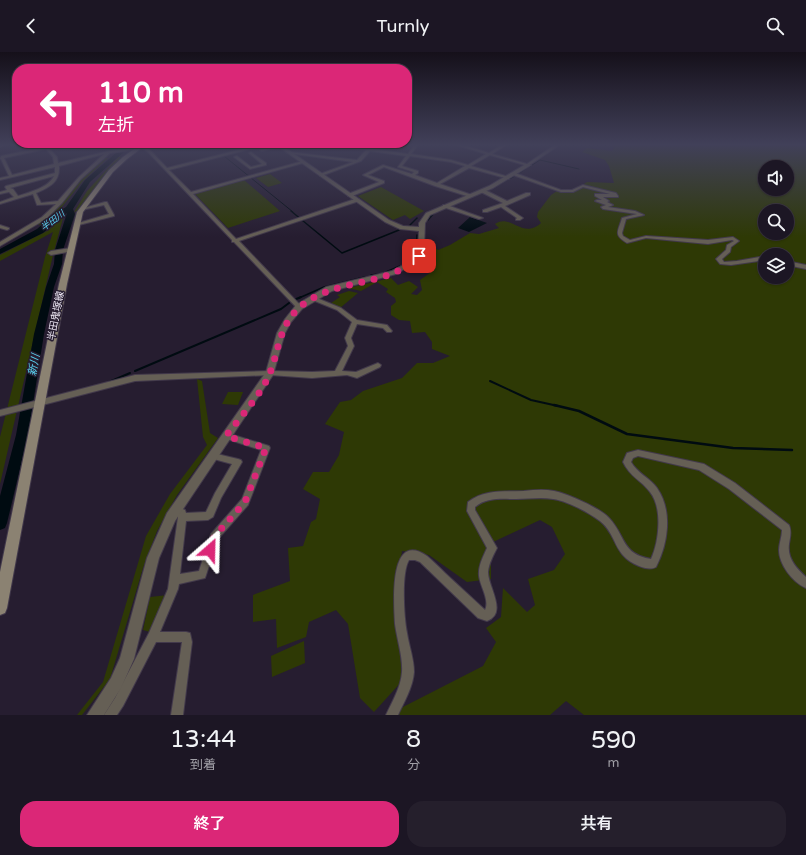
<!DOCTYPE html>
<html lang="ja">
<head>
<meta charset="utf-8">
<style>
  body { margin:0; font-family:"Varela Round","Noto Sans JP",sans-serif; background:#251f2c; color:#f1f3f6; height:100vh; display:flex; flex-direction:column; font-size:15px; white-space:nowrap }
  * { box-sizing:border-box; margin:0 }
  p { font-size:13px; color:#a09fa6 }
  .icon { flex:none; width:22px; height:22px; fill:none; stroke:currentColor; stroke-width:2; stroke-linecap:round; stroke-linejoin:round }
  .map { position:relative; height:663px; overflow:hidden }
  .drawer { display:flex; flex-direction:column; background:#1c1624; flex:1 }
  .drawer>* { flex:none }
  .banner { position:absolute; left:12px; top:12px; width:400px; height:84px; border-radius:16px; box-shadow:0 1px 3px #0004,0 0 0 1px #3a3541; background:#db2777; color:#fff; overflow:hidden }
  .controls { position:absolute; left:758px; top:108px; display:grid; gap:8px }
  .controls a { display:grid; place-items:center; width:36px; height:36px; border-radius:50%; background:#1c1624; box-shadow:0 1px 3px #0004,0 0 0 1px #3a3541; font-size:20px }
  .pin { position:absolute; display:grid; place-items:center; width:34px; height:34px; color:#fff; margin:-17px; border-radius:8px; box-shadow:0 2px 6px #0006 }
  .me { position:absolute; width:44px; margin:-22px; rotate:25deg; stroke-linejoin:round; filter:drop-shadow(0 0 3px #0008) }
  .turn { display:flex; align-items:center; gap:14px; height:84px; padding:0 20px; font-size:18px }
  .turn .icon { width:52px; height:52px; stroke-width:2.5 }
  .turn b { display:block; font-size:28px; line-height:34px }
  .eta { display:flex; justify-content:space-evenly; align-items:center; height:68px; text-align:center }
  .eta b { font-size:24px; font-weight:600; line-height:28px }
  .action { display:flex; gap:8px; margin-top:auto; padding:8px 20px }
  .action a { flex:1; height:46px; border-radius:16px; background:#db2777; color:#fff; font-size:16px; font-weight:600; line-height:46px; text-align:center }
  .action a+a { background:#251f2c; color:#f1f3f6 }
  header { display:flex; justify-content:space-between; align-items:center; height:52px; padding:0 20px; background:#1c1624; font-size:18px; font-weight:600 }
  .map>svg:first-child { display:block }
  .green { fill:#2e3905; fill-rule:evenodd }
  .water { fill:#000b11 }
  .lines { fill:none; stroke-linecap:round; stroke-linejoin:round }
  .stream-far3 { stroke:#000b11; stroke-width:1 }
  .stream-far2 { stroke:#000b11; stroke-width:1.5 }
  .stream-far1 { stroke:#000b11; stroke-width:2 }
  .stream { stroke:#000b11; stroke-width:2.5 }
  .river { fill:#000b11; fill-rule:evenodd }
  .minor-casing { stroke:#42394b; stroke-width:2 }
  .tertiary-casing { stroke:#42394b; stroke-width:2 }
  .secondary-casing { stroke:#42394b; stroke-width:2 }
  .minor { fill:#655f55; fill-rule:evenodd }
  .tertiary { fill:#655f55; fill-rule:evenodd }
  .secondary { fill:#8b8272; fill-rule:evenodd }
  .route { stroke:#db2777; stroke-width:7; stroke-dasharray:0 12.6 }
  .labels { text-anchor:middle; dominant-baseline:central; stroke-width:3; stroke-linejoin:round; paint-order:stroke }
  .far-water-label { font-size:9px; font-style:italic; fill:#59d4f3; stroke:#261d30 }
  .street-label { font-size:10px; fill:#ede7f4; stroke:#261d30 }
  .water-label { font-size:11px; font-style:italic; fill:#59d4f3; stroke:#261d30 }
</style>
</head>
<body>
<header><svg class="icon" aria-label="back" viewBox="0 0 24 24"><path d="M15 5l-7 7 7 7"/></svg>Turnly<svg class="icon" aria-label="search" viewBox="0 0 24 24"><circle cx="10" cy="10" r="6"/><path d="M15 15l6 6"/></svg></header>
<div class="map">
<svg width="806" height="663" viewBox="0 0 806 663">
  <rect width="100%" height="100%" fill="#261d30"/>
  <!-- green -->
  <g class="green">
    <path d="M611 92H806V663H584L566 649 550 663H399L401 656 483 614 496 590 486 576 501 565 503 536 527 560 535 553 528 527 554 518 565 502 552 475 540 468 491 491V527L467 530 429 503 402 499 394 551 403 628 374 660 360 646 348 572 336 558 309 570 306 585 277 596 276 567 253 570V543L290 529 288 496 303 494 311 470 316 467 320 447 303 437 313 420H329L339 403 344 380 325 372 340 350 351 348 363 339 402 326 417 311H433L450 304 432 297V290L425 280 412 281 410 269 399 268 391 263V254L396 250 395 246 386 240 388 237 377 230 361 239 348 236 391 226 398 233 409 229 418 235 411 242 417 243 422 238 420 228 434 218 420 211 427 204V197L434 195 438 198 450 193 470 181 479 182 499 176 495 172C511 161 522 188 541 171L537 165 538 160 551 143 557 139 569 141 587 130 614 131 609 114 605 108 582 100 587 96 612 99 614 96ZM765 115H787V137H765ZM765 159H787V181H765ZM765 203H787V225H765Z"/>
    <polygon points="118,105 123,105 108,119 77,159 74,160 87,139"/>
    <polygon points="104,106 108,106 83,129 61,156 41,173 36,172 80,127"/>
    <polygon points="270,122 282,131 268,135 256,126"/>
    <polygon points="244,128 280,159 228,176 195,142"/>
    <polygon points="381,135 424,159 410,167 405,163 393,168 358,144"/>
    <polygon points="63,166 53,203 0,432 0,385 45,205 53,180 0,209 0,203 49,178 60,167"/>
    <polygon points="349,239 358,241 340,256 331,251 340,245 337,243"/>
    <polygon points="197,327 202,329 210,381 218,386 177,443 157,479 143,516 110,627 82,663 77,663 103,630 146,484 170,442 207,393 203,385"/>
    <polygon points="228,340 243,340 238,353 222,352"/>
    <polygon points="168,543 150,580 143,578 150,545"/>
    <polygon points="304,589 305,611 272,625 271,604"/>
  </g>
  <!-- water -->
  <polygon class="water" points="470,165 487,171 469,180 458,176"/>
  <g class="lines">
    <!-- stream-far3 -->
    <g class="stream-far3">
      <polyline points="243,92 248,96"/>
      <polyline points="226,103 224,104 293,160"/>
      <polyline points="529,115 540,108 579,117"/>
      <polyline points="518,122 527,116"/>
      <polyline points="487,139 515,124"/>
    </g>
    <!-- stream-far2 -->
    <g class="stream-far2">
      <polyline points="291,159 342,201 399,178"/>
      <polyline points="428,168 434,161"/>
      <polyline points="410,173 417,166"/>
      <polyline points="417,183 417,191"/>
      <polyline points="404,211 412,205 417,194"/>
      <polyline points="386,220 400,214"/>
      <polyline points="371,223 379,222"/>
      <polyline points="299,246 324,235 365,225"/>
    </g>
    <!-- stream-far1 -->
    <g class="stream-far1">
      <polyline points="294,248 301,245"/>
      <polyline points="135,319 281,257 289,251"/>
      <polyline points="490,329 531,348 558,354"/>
      <polyline points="109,330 130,321"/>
    </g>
    <!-- stream -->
    <polyline class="stream" points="554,353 579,359 627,382 733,396 792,398"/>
    <!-- river -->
    <polygon class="river" points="126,92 133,92 90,130 73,157 75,162 63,198 62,212 54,235 44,282 28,383 7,471 5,476 0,478 0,444 16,383 34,282 46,235 54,212 55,198 67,161 43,181 0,202 0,197 37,177 54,162 66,155 85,128"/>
    <!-- minor casing -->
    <g class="minor-casing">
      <g id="minor">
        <polygon points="2,92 8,92 0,95 0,93"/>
        <path d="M41 92H45L57 105 58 111 109 99 137 96 139 97 110 101 81 127 62 151 46 167 0 194V190L42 165 56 152 37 153 33 142 0 152V150L14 145 9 140 0 142V140L7 138 5 135 6 134 55 121V115L0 128V126L9 124 1 107H0L1 104 44 95ZM46 97 53 105 54 112 12 123 4 106ZM104 102 79 125 58 149 41 151 36 141C50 135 60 130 59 114ZM54 124C48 136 30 140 18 144L13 137 10 136Z"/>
        <polygon points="262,92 269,92 169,118 191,140 303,109 303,111 193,142 236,187 355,147 359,147 359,149 239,189 301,254 301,256 297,256 234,190 232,190 232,188 148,100 139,94 142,93 150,98 167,116"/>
        <polygon points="287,92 294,92 281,96 279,95"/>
        <path d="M325 92H336L368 97 372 92H376L372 97 408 102 415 92H419L411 102 451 108 468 113 486 102 453 92H460L489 101 503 92H508L492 102 527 112 556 92H561L528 114 490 103 471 114 509 125V127L469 116 440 132 472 143V145H470L435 134 384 115 368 123 384 129V131L352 144H348V142L379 130 363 123 383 113 412 122 414 120 398 115 406 104 370 99 361 109 321 124H320V122L353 110 287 101 289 100 357 108 366 98ZM410 104 451 110 465 114 437 131 415 123 418 121V119L402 114Z"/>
        <polygon points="278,93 279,93 279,95 262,99 260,98"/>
        <polygon points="251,100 266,111 266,113 250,117 234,105 237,104 251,115 262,112 250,102 249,101"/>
        <path d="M513 121H515L561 138H572L583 133 616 141 618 144V145H603L609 149 607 150 613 153 608 155 635 159 644 163 626 167 622 181 623 184 630 188 646 184 708 188 733 185 739 189 731 195 730 200 722 207 724 210 737 209 765 204V208L731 213 720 212 716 207 726 198 727 193 734 189 732 188 708 192 646 186 627 191C613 182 618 180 622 166L637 162 603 157 601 155 606 153 595 149 597 148H602L595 144V142H610L583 135 573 140H561L513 123Z"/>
        <polygon points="481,138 485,138 507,149 526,141 530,141 530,143 505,154 523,166 520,168 516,168 516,167 517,166 501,155 487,160 483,160 483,158 503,151 481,140"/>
        <polygon points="105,150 107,150 114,163 114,164 75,174 75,172 109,162 104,153 82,158 80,157"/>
        <polygon points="443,153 447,153 483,166 479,167 443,155"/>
        <polygon points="0,173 9,176 9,177 7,178 0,176"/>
        <polygon points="71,196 73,197 73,199 51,203 48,201 51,199"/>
        <polygon points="787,209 806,213 806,217 787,213"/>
        <polygon points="312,244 341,256 357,268 387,273 392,279 391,280 387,280 383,276 357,272 351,286 354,294 342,319 356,320 378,311 381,313 380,315 357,326 347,323 312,326 270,323 135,329 0,364 0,358 135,323 270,319 312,320 335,319 348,294 345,286 352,270 337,258 310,247 309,246"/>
        <polygon points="227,381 269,394 270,396 248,453 218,487 205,526 179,532 178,537 160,580 186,580 190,581 192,590 183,663 171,663 182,590 156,590 123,654 117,663 104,663 115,646 149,581 168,537 178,465 178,463 172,461 171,458 172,455 175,454 185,458 186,461 206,460 215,441 232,412 210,406 209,404 210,402 213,401 238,407 241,408 242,410 221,446 213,465 208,468 186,469 180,522 199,519 211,482 242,447 261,398 224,386 223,384 224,382"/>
        <path d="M638 398 704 412 735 431 789 473C792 480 790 485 789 492 787 506 796 516 806 525V536C792 530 779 512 779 498 779 491 782 485 782 478L729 437 699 418 638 404 633 406 631 410C637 421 650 426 657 436 673 459 668 492 656 515 651 518 644 516 639 514 612 503 618 483 600 469 588 460 567 449 553 447 541 445 528 447 516 447 502 447 487 445 475 455V458L497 496C493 504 489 511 488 520 488 535 508 561 487 569L478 566 420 510 415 508H409C401 521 404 566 407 581 409 594 414 607 414 620 413 635 404 650 398 663H386C392 650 401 635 402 620 403 604 397 588 395 572 394 553 388 477 427 504 433 509 439 515 445 521 458 533 472 546 485 558 490 548 480 534 479 524 478 514 483 505 487 496L467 459 468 450C485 437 504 440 524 439 534 438 544 437 554 439 568 442 600 456 609 466 626 484 621 502 651 507 659 490 663 456 650 440 641 428 630 425 623 410L627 401Z"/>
      </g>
    </g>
    <!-- tertiary casing -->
    <g class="tertiary-casing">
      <polygon id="tertiary" points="275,92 280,92 389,168 403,174 419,175 419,171 426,161 489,134 526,112 531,113 493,136 430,163 425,171 424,196 422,203 415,211 396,222 332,239 302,257 291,270 285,281 273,323 175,469 159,506 134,607 121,636 104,663 87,663 111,626 120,606 147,506 167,461 266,320 277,281 285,267 296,253 326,235 392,219 411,209 416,203 418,196 419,179 400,177 385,170"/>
    </g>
    <!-- secondary casing -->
    <g class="secondary-casing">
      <polygon id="secondary" points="141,92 147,92 127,107 113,120 83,160 67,232 7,556 5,561 0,563 0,520 59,232 77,160 109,118 123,105"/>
    </g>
    <!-- minor -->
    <use href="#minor" class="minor"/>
    <!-- tertiary -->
    <use href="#tertiary" class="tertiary"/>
    <!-- secondary -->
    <use href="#secondary" class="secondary"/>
  </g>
  <!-- sky -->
  <linearGradient id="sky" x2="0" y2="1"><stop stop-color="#15101a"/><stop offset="0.5" stop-color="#414059"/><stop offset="1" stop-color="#414059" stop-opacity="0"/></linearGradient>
  <rect width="806" height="185" fill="url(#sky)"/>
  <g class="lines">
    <!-- route -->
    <path class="route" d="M210 498 214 485 245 450 266 396 226 384C241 364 261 343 270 321 279 298 279 273 300 255 335 225 389 236 419 204"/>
  </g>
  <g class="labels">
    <!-- far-water labels -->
    <g class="far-water-label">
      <text transform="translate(53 169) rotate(-37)">半田川</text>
    </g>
    <!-- street labels -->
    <g class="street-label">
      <text transform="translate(56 264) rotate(-79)">半田鬼塚線</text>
    </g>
    <!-- water labels -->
    <g class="water-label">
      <text transform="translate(34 313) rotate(-80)">新川</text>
    </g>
  </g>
</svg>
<div class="controls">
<a><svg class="icon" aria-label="sound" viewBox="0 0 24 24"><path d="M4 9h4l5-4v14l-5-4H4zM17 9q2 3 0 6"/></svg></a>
<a><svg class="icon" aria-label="search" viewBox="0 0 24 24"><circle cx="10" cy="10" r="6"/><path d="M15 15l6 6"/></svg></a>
<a><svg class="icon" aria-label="layers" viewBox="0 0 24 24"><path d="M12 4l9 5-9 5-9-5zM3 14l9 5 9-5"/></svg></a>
</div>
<div class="pin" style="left:419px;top:204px;background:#d93025"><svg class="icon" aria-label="arrive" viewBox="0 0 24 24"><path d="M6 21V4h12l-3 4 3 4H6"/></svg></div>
<svg class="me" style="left:210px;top:498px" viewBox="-20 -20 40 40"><path d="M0-17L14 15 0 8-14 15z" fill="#db2777" stroke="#fff" stroke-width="4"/></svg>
<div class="banner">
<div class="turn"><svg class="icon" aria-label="left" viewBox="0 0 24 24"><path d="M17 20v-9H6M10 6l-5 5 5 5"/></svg><div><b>110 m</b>左折</div></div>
</div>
</div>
<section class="drawer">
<div class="eta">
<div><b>13:44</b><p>到着</p></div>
<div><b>8</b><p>分</p></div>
<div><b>590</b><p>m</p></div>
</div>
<div class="action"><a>終了</a><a>共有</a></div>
</section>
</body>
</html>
